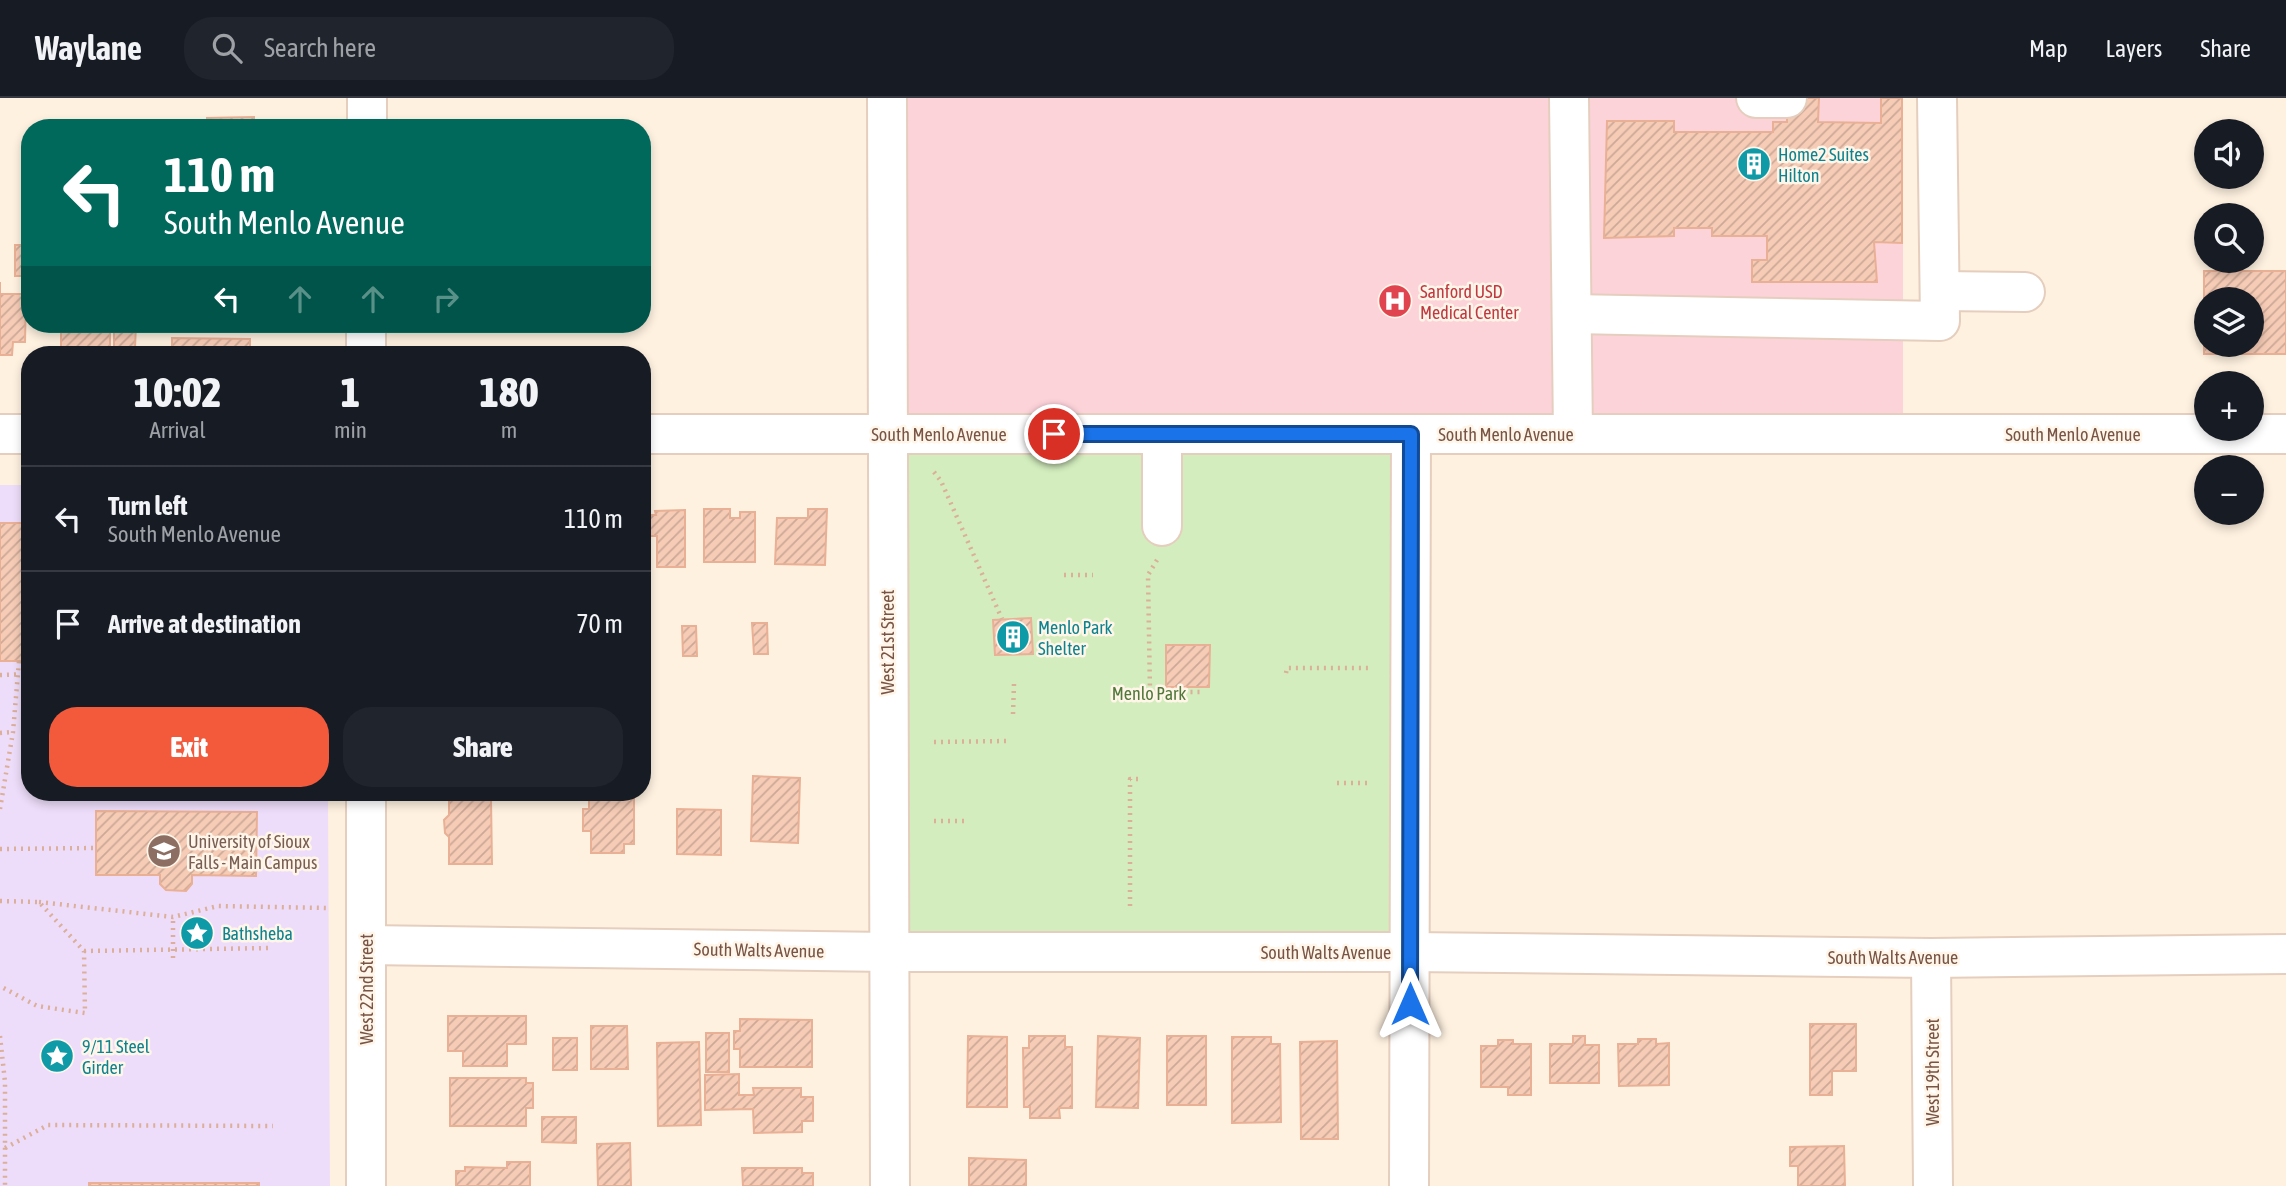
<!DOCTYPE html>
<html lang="en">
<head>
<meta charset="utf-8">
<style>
  body { margin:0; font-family:"Asap Condensed",sans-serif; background:#20242c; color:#f1f3f6; height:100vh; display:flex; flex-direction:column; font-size:26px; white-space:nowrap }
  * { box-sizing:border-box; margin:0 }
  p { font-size:23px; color:#9ea1a6 }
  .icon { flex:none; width:38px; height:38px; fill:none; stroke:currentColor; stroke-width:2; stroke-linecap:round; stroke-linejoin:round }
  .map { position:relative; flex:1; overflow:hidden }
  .drawer { position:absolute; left:21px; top:248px; width:630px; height:455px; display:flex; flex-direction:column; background:#171b24; border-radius:28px; box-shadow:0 4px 10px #0003 }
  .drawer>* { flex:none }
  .hud { position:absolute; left:21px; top:21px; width:630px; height:214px; border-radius:28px; box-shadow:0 4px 10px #0003; background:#00695c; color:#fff; overflow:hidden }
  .buttons { position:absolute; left:2194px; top:21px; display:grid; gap:14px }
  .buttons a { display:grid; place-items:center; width:70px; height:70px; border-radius:50%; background:#171b24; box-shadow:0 4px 10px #0003; font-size:35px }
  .pin { position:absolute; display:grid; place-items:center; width:60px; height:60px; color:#fff; margin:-30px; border:4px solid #fff; border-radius:50%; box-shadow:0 2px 7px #0007 }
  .me { position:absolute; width:77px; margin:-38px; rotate:0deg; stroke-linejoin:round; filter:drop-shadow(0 0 5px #0008) }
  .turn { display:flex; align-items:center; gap:24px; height:147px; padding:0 28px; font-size:32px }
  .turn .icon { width:91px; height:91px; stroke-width:2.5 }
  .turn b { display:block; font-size:49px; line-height:60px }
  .lanes { display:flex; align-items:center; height:66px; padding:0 28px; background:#0003; justify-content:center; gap:35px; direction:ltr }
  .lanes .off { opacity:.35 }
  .eta { display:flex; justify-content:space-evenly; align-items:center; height:119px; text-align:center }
  .eta b { font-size:42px; font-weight:800; line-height:49px }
  .primary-button { display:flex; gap:14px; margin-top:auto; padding:14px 28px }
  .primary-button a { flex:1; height:80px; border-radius:28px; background:#f3593b; color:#fff; font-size:28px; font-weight:800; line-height:80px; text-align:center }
  .primary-button a+a { background:#20242c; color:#f1f3f6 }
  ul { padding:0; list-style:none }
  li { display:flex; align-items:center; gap:21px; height:105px; padding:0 28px; border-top:2px solid #363941 }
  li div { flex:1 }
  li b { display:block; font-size:26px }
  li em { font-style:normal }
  header { display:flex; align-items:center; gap:42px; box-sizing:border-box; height:98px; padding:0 35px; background:#171b24; border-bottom:2px solid #363941 }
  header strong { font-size:33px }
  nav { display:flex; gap:38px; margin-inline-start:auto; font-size:24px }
  .search { width:490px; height:63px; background:#20242c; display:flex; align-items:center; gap:18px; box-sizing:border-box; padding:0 24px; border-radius:28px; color:#9ea1a6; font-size:26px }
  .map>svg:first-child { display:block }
  .education { fill:#eeddfa }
  .medical { fill:#fdd3da }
  .green { fill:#d3edbe }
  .building { fill:url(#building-hatch); stroke:#eab095; stroke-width:2; fill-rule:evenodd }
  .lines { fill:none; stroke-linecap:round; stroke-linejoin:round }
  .minor-casing { stroke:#e5cebe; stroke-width:42 }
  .path { stroke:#dbaf99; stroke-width:4.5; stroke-dasharray:2 5; stroke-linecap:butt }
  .minor { stroke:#fff; stroke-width:38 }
  .route-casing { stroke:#114b97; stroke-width:18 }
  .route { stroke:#1a73e8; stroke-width:12 }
  .labels { text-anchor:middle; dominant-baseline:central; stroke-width:5; stroke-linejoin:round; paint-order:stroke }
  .culture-label { font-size:18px; fill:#0d838f; stroke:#fff5e8; text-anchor:start }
  .health-label { font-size:18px; fill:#be3a42; stroke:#fff5e8; text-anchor:start }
  .street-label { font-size:18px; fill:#775445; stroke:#fff5e8 }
  .park-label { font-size:18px; fill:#50783a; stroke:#fff5e8 }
  .education-label { font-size:18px; fill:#785e54; stroke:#fff5e8; text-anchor:start }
</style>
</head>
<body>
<header>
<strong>Waylane</strong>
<div class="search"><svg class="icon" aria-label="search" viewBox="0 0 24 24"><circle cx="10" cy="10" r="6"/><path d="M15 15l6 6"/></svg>Search here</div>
<nav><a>Map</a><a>Layers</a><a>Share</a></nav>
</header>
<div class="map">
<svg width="2286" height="1088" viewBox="0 0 2286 1088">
  <defs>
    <pattern id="building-hatch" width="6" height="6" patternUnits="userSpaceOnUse" patternTransform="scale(1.75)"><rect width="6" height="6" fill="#f6ccb6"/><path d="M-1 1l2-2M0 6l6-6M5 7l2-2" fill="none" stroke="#cca896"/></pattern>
  </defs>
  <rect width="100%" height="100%" fill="#fef1e0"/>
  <!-- education -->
  <polygon class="education" points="0,387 30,387 30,695 328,695 330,1088 0,1088"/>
  <!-- medical -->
  <polygon class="medical" points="887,0 1903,0 1903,336 886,336"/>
  <!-- green -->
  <polygon class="green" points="886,336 1411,336 1411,854 888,854"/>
  <!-- building -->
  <g class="building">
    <polygon points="1787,0 1819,0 1818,24 1881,25 1881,0 1902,0 1902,145 1874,144 1877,184 1752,184 1752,162 1767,162 1767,138 1712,138 1712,130 1674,130 1674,138 1604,140 1607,23 1674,23 1674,34 1773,34 1773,24 1787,24"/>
    <polygon points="254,19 254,30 207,30 207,20"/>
    <polygon points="23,124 30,124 30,139 24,139"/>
    <rect x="15" y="147" width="15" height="31"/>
    <path d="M2204 173H2286V256H2204ZM2207 201H2252V247H2207Z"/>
    <polygon points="0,184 0,196 26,196 25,244 13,244 12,257 0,257"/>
    <polygon points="61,226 110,226 110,257 77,257 77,253 61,253"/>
    <polygon points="114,226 136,226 135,250 114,250"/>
    <polygon points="172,240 250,241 250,257 172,257"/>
    <polygon points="704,411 730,411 730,420 740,420 740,414 755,414 755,464 704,464"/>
    <polygon points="808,411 827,411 825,467 775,466 777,420 808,420"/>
    <polygon points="685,412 685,469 657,469 657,438 642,438 642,417 656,417 655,413"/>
    <rect x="0" y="425" width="30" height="138"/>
    <polygon points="1031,520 1033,556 995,557 993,522"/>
    <polygon points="752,525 767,525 768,556 754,556"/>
    <polygon points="682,528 696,528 697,558 683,558"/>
    <polygon points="1166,547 1210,547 1209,589 1166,589"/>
    <polygon points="753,678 800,680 798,745 751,743"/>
    <polygon points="589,695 634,695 634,746 624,746 624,755 591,755 591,733 583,733 583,711 589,711"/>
    <polygon points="449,701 491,701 492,766 449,766 449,739 445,735 444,722 449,717"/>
    <polygon points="677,711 721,712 721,757 677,756"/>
    <polygon points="96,713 257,714 256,778 192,777 192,786 186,793 166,792 160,786 160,777 96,777"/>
    <polygon points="448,918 526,918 526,946 507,946 507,968 463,968 463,953 448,953"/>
    <polygon points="740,921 812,922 812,969 740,969 740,951 734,951 734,933 740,933"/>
    <polygon points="1810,926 1856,926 1856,973 1832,973 1832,997 1810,997"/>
    <polygon points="591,928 627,928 628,971 591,971"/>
    <rect x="706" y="935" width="23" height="39"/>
    <polygon points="968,938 1007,939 1007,1009 967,1009"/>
    <polygon points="1029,938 1065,938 1065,949 1072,949 1072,1010 1059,1010 1060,1020 1030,1020 1030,1009 1024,1009 1023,950 1029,950"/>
    <polygon points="1098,938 1140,940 1138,1010 1096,1009"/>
    <rect x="1167" y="938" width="39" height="69"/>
    <polygon points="1573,938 1585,938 1585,947 1599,947 1599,985 1550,985 1550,946 1573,946"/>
    <polygon points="1232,939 1271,939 1271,946 1280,946 1281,1024 1232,1025"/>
    <rect x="553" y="940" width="24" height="32"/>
    <polygon points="1638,941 1656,941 1656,946 1669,945 1669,987 1619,988 1618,946 1638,946"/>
    <polygon points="1498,942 1513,942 1513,946 1531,946 1531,997 1508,997 1508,989 1481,989 1481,948 1498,948"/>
    <polygon points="1337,943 1338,1041 1301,1041 1300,944"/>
    <polygon points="699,944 701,1027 658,1028 657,945"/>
    <polygon points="739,976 739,997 754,997 753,990 801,990 801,999 813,999 813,1023 802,1023 802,1034 754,1035 753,1011 705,1012 705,977"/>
    <polygon points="450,980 526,980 526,985 533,985 533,1010 526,1010 526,1028 450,1028"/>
    <polygon points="542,1019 576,1019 576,1045 542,1044"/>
    <polygon points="630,1045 631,1088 598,1088 597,1046"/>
    <polygon points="1844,1048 1845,1088 1798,1088 1798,1068 1790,1068 1790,1049"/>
    <polygon points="969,1060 1026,1062 1026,1088 969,1088"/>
    <polygon points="507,1064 530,1064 530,1088 456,1088 456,1073 465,1073 465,1069 507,1070"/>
    <polygon points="742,1070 802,1070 802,1075 813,1075 813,1088 743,1088"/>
    <rect x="89" y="1085" width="170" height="3"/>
  </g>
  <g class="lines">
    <!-- minor casing -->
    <g class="minor-casing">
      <g id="minor">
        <polyline points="887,0 890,1088"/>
        <polyline points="1569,0 1573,336"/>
        <polyline points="1756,0 1787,0"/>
        <polyline points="367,30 367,0"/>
        <polyline points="1940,193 2025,194"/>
        <polyline points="1572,216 1940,223 1937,0"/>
        <polyline points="366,257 366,226"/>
        <polyline points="0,336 30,336"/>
        <polyline points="642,336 2286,336"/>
        <polyline points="1162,336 1162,428"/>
        <polyline points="366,695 366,1088"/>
        <polyline points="366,847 888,854 1411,854 1931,860 2286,856"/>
        <polyline points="1931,860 1933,1088"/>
        <polyline points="1409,1088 1411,336"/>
      </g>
    </g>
    <!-- path -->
    <g class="path">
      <polyline points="934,374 941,383 1002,521"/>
      <polyline points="1157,462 1148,477 1150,594 1201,594"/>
      <polyline points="1064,477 1093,477"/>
      <polyline points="1286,575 1287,570 1369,570"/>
      <polyline points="0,577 30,576"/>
      <polyline points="1013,616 1014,586"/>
      <polyline points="0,635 13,634"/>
      <polyline points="934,644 1008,643"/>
      <polyline points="1337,685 1370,685"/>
      <polyline points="0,711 13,634 19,563"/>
      <polyline points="934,723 964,723"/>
      <polyline points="0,751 96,750"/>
      <polyline points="0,803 39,804 84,853 85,915 37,908 0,888"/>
      <polyline points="39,804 173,819 218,808 327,810"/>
      <polyline points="1130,808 1130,681 1143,681"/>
      <polyline points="84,853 270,850"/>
      <polyline points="173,860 173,819"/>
      <polyline points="0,938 5,984 5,1088"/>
      <polyline points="5,1050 48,1027 273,1028"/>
    </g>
    <!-- minor -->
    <use href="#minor" class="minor"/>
  </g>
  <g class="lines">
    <!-- route casing -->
    <g class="route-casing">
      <polyline id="route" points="1054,336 1411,336 1410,906"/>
    </g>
    <!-- route -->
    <use href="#route" class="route"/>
  </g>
  <!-- icons -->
  <defs>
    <g id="building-disc" transform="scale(1.75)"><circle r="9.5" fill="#0f9aa8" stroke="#fff5e8"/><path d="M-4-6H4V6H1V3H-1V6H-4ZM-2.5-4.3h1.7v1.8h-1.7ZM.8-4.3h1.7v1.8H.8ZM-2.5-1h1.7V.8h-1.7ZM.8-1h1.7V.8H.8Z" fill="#fff"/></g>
    <g id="hospital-disc" transform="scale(1.75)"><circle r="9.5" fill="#e0444e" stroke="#fff5e8"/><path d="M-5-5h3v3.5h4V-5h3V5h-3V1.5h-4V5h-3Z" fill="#fff"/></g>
    <g id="university-disc" transform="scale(1.75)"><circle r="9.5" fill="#8d6e63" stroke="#fff5e8"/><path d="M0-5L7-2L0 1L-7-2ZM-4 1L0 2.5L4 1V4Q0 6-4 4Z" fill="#fff"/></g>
    <g id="sight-disc" transform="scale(1.75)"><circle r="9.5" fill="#0f9aa8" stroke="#fff5e8"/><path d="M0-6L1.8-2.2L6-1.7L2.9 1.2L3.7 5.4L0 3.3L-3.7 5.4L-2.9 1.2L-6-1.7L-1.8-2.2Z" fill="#fff"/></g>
  </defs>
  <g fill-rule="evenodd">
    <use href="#building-disc" x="1754" y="66"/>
    <use href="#hospital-disc" x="1395" y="203"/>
    <use href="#building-disc" x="1013" y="539"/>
    <use href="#university-disc" x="164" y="753"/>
    <use href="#sight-disc" x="197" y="835"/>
    <use href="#sight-disc" x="57" y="958"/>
  </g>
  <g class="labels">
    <!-- culture labels -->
    <g class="culture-label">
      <text x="1778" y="56">Home2 Suites<tspan x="1778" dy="21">Hilton</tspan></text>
      <text x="1038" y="529">Menlo Park<tspan x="1038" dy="21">Shelter</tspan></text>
      <text x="222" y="835">Bathsheba</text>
      <text x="82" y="948">9/11 Steel<tspan x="82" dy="21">Girder</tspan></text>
    </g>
    <!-- health labels -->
    <g class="health-label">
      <text x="1420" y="193">Sanford USD<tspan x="1420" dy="21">Medical Center</tspan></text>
    </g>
    <!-- street labels -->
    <g class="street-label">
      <text x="939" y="336">South Menlo Avenue</text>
      <text x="1506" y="336">South Menlo Avenue</text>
      <text x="2073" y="336">South Menlo Avenue</text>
      <text transform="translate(887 544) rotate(-90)">West 21st Street</text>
      <text transform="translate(759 852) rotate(1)">South Walts Avenue</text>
      <text x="1326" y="854">South Walts Avenue</text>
      <text x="1893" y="859">South Walts Avenue</text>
      <text transform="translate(366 891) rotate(-90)">West 22nd Street</text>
      <text transform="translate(1932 974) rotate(-90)">West 19th Street</text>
    </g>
    <!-- park labels -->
    <g class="park-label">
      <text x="1149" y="595">Menlo Park</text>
    </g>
    <!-- education labels -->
    <g class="education-label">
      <text x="188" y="743">University of Sioux<tspan x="188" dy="21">Falls - Main Campus</tspan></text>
    </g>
  </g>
</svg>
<div class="buttons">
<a><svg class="icon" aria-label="sound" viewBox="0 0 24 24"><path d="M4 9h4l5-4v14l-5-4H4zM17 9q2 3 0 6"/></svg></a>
<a><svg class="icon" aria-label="search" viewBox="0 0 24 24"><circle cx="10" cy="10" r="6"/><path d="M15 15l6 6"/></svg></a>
<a><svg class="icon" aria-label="layers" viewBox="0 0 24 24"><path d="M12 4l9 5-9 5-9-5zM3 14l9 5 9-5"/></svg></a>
<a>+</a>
<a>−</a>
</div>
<div class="pin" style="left:1054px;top:336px;background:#d93025"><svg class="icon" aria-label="arrive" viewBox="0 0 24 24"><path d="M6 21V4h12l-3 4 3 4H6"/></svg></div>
<svg class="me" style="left:1410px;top:906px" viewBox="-20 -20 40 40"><path d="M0-17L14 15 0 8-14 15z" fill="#1a73e8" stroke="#fff" stroke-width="4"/></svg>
<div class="hud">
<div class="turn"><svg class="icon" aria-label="left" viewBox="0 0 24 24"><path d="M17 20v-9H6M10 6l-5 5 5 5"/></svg><div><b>110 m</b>South Menlo Avenue</div></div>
<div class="lanes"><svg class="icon" aria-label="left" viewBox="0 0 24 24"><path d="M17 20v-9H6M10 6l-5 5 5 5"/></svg><svg class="icon off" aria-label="ahead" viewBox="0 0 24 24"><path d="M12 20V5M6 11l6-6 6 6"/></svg><svg class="icon off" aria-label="ahead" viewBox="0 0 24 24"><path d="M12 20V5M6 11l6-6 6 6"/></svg><svg class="icon off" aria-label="right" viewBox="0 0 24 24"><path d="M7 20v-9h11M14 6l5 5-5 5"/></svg></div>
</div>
<section class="drawer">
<div class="eta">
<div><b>10:02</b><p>Arrival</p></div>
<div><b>1</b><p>min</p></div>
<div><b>180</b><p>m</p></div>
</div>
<ul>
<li><svg class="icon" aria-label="left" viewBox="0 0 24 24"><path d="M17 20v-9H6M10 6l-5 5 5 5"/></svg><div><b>Turn left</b><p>South Menlo Avenue</p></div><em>110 m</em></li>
<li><svg class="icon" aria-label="arrive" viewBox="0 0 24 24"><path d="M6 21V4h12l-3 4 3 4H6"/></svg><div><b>Arrive at destination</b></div><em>70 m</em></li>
</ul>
<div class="primary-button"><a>Exit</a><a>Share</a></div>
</section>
</div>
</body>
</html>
